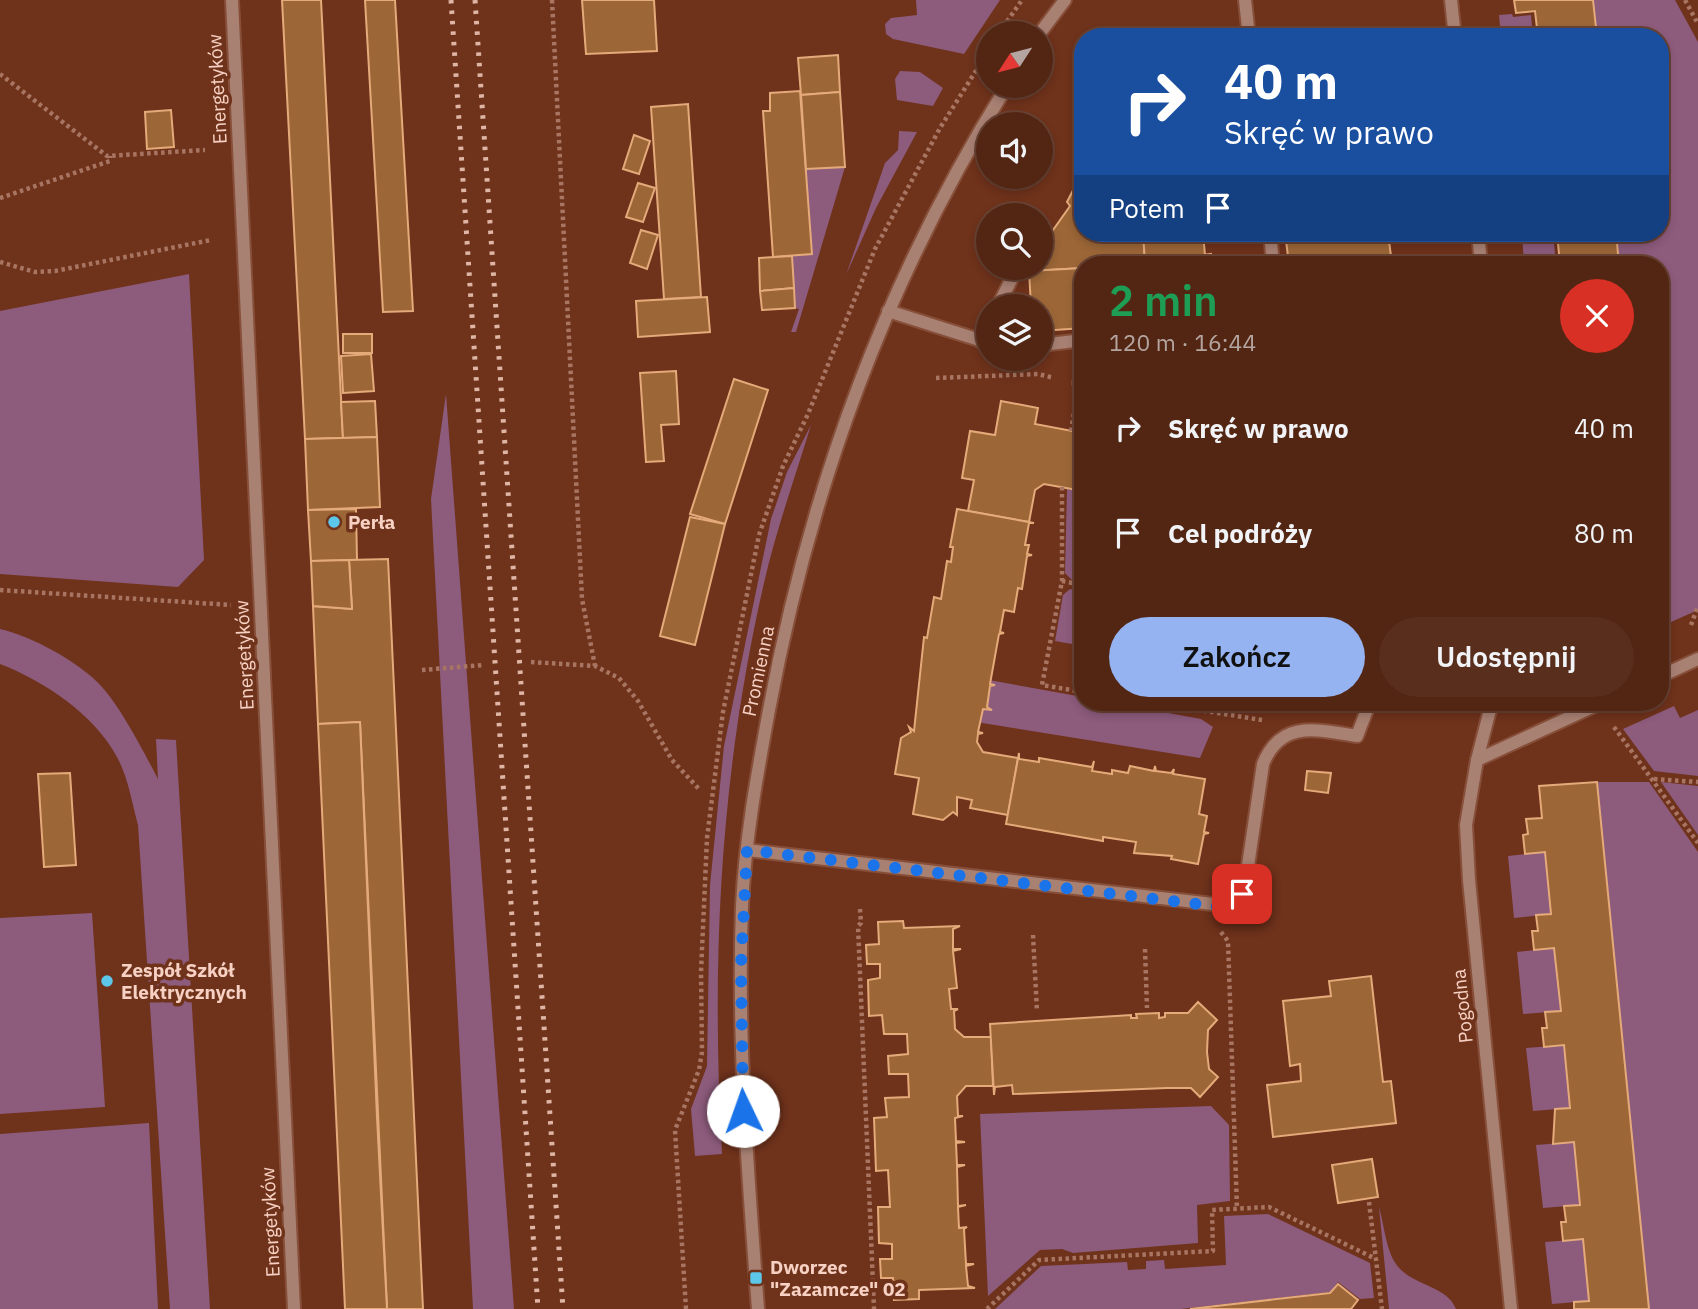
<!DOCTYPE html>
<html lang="pl">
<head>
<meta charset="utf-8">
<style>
  body { margin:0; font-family:"IBM Plex Sans",sans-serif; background:#592e1d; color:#f1f3f6; height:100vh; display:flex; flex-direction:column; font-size:26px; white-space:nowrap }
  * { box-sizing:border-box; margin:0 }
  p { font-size:23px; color:#b5a5a0 }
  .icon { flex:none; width:38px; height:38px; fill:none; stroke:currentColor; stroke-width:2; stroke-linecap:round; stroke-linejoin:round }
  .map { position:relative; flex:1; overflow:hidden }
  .details { position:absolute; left:1074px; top:256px; width:595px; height:455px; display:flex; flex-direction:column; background:#532614; border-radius:28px; box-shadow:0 4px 10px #0003,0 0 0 2px #694334 }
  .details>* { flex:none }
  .hud { position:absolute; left:1074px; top:28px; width:595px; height:214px; border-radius:28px; box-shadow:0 4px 10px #0003,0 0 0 2px #694334; background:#1a4fa0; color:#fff; overflow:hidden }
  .needle { width:46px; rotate:234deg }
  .controls { position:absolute; left:976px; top:21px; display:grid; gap:14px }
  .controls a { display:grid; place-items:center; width:77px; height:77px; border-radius:50%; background:#532614; box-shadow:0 4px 10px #0003,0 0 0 2px #694334; font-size:35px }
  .pin { position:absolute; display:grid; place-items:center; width:60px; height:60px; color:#fff; margin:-30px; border-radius:14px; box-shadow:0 4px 10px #0006 }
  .me { position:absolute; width:77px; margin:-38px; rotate:357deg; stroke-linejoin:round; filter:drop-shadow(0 0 5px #0008) }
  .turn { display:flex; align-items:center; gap:24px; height:147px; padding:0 35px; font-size:32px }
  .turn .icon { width:91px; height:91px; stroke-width:2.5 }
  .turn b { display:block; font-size:49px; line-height:60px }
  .then { display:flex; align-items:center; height:66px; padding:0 35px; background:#0003; gap:14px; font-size:26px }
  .round { display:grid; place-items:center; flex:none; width:74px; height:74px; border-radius:37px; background:#592e1d }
  .head { display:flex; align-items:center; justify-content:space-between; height:119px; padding:0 35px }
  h1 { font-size:42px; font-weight:600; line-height:52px; color:#1e9e55 }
  .action { display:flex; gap:14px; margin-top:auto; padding:14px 35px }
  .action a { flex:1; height:80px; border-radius:42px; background:#95b2f1; color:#111; font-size:28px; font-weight:600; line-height:80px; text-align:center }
  .action a+a { background:#592e1d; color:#f1f3f6 }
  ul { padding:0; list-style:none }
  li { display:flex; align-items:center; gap:21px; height:105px; padding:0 35px }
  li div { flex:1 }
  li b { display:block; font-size:26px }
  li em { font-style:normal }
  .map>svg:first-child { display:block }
  .green { fill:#8d5b7c }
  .building { fill:#9c6637; stroke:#e5aa7a; stroke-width:2 }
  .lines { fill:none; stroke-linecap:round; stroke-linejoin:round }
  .minor-casing { stroke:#874f39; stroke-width:16 }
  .path { stroke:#a87562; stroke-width:4.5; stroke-dasharray:3.5 3.5; stroke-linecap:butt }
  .minor { stroke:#a88173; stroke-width:12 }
  .rail { stroke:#dfb5a5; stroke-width:5; stroke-dasharray:3.5 7; stroke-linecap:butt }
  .route { stroke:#1a73e8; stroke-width:12; stroke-dasharray:0 21.6 }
  .poi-dot { fill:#5cc7e8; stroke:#6f321b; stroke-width:2.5 }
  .labels { text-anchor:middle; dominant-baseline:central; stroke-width:7; stroke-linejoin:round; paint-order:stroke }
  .street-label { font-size:19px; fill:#f7d1c3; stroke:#6f321b }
  .poi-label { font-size:19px; font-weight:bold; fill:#f7d1c3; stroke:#6f321b; text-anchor:start }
</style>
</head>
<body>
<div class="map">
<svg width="1698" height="1309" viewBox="0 0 1698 1309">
  <rect width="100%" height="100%" fill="#6f321b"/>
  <!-- green -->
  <g class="green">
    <polygon points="916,0 1000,0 964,54 893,39 886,34 885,24 891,18 917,15"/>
    <polygon points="1593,0 1675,0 1698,42 1698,610 1671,622 1661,619 1661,264 1619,264 1616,233 1661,233 1661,37 1597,37"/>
    <polygon points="1512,14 1513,17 1531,15 1533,37 1501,37 1499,15"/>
    <polygon points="900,71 920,72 943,88 933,106 897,100 895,79"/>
    <polygon points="899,131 917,132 876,208 846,275 885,163 898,150"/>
    <polygon points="845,167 796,332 791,332 799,309 795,308 792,256 811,254 806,169"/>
    <polygon points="1522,233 1553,233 1556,264 1524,264"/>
    <polygon points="189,274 204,560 178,587 0,574 0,311"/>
    <polygon points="446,394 514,1309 473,1309 431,499"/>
    <path d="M811 425C795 478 776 530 764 583 720 775 711 958 722 1154L695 1156 691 1109 707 1066 710 885 724 746 771 519 787 472Z"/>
    <polygon points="1067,489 1080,491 1079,494 1083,495 1083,582 1072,580 1065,573"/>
    <polygon points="1070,589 1083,592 1083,646 1055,641 1063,595"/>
    <path d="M0 629C31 636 80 662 102 687 121 708 144 752 158 779L156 739 176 740 210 1309H170L138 825C132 803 128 777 117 757 94 714 44 681 0 664Z"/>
    <polygon points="978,678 1083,697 1083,702 1108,702 1201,719 1213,727 1200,758 970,721"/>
    <polygon points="1189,702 1273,702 1254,712"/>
    <polygon points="1674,706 1680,718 1698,710 1698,776 1654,771 1623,729"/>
    <polygon points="1597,782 1649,782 1698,852 1698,1309 1649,1309"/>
    <polygon points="1661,782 1698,786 1698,835"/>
    <polygon points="1545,852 1551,914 1514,918 1508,856"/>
    <polygon points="92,913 105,1107 0,1114 0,918"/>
    <polygon points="1554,948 1561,1011 1523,1014 1517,952"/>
    <polygon points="1564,1045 1570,1108 1533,1111 1526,1048"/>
    <polygon points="1211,1106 1229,1125 1230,1201 1197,1205 1198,1243 1073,1253 1062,1249 1040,1250 988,1296 980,1114"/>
    <polygon points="149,1123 158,1309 0,1309 0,1134"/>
    <polygon points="1574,1142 1580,1205 1543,1208 1536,1145"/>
    <path d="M1379 1207C1384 1224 1386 1250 1396 1264 1411 1286 1447 1285 1456 1309H1389Z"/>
    <polygon points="1268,1214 1370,1263 1374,1298 1360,1299 1338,1282 1331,1292 1181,1309 995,1309 1041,1266 1127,1262 1128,1270 1146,1269 1146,1261 1164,1260 1165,1269 1226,1265 1224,1216"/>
    <polygon points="1583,1239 1589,1301 1552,1304 1545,1242"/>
  </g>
  <!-- building -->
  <g class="building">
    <polygon points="282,0 321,0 343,438 305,439"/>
    <polygon points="365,0 395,0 413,311 383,312"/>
    <polygon points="582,0 654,0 657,51 586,54"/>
    <polygon points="1514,0 1593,0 1597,37 1538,37 1535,11 1516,13"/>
    <polygon points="838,55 840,92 801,95 798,58"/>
    <polygon points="800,91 812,254 773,257 763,111 770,111 770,93"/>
    <polygon points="840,92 845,167 806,169 801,95"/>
    <polygon points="688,104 701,297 664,299 651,107"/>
    <polygon points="171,110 174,147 147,149 145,112"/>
    <polygon points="634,135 650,141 639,174 623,169"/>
    <polygon points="1083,171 1083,233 1143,233 1145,262 1083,264 1083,268 1029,271 1031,268 1041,268 1041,247 1070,206 1067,202"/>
    <polygon points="638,183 655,188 643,222 626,217"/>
    <polygon points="641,230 658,235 647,269 630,263"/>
    <polygon points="1143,233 1203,233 1205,255 1145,262"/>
    <polygon points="1285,233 1388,233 1392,264 1289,264"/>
    <polygon points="1557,233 1616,233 1619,264 1560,264"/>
    <polygon points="1211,254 1212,264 1150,264 1150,262"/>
    <polygon points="792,256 794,288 760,291 759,258"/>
    <polygon points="1083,268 1083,328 1041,331 1041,306 1031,306 1029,271"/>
    <polygon points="794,288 795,308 762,310 760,291"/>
    <polygon points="707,297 710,332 638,337 636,301"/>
    <rect x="343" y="334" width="29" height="19"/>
    <polygon points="371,354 374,391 343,393 341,356"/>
    <polygon points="676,371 679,424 661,425 664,461 646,462 640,373"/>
    <polygon points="734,379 768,390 725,524 690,514"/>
    <polygon points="375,401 377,437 343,438 341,402"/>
    <polygon points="1001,401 1038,408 1035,424 1083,433 1083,491 1044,484 1035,490 1029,522 968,511 974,480 962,478 970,431 995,435"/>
    <polygon points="377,437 380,507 308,510 305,439"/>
    <polygon points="356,509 357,560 311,561 308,510"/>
    <polygon points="957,509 1034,523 1029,523 1025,545 1029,545 1027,554 1032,555 1027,556 1022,589 1018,588 1014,612 1004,610 1000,632 1004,633 999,634 990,684 995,685 990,686 987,707 992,710 983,709 978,732 983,733 978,734 977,742 983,752 1018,758 1008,815 970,808 972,800 957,797 957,815 953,812 943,820 913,814 919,778 895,774 901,738 911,732 909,727 914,731 924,637 927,638 934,597 941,599 947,561 951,562 953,547 950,547"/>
    <polygon points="690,517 725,524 695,645 660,636"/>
    <polygon points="388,559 423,1309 387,1309 360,722 318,724 313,606 352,609 349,560"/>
    <polygon points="349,560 352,609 313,606 311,561"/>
    <polygon points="360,722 377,1117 387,1309 345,1309 318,724"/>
    <polygon points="1019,753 1019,759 1039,762 1039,758 1092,767 1094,761 1092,771 1112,774 1112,770 1128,773 1130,766 1154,771 1155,766 1156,771 1171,773 1174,769 1173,774 1205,779 1199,814 1207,816 1204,832 1209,833 1204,834 1198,864 1171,859 1172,856 1134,853 1136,842 1103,837 1103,841 1006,824"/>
    <polygon points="1307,771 1331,773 1328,793 1305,790"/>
    <polygon points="70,773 76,865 44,867 38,774"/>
    <polygon points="1597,782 1649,1309 1574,1309 1574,1302 1589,1301 1583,1239 1563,1241 1561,1222 1566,1222 1564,1206 1580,1205 1574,1142 1553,1144 1555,1109 1570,1108 1564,1045 1544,1047 1542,1028 1547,1028 1545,1012 1561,1011 1554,948 1534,950 1532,931 1538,931 1536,915 1551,914 1545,852 1525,854 1523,835 1528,834 1526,819 1542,818 1539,786"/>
    <polygon points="903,921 904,928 960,926 953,929 953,949 961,949 953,951 957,988 949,989 951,1009 958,1009 954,1011 955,1029 964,1037 991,1037 993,1086 966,1086 957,1096 958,1116 963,1116 955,1118 956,1141 965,1142 956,1143 957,1165 965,1165 957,1167 958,1206 966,1205 958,1207 959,1228 967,1227 964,1229 966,1264 974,1264 966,1266 968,1286 975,1288 919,1290 919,1299 894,1300 893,1278 881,1278 880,1259 892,1259 892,1244 879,1243 878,1207 890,1207 888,1170 876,1171 874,1118 887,1117 885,1098 909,1097 908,1074 889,1074 888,1056 908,1054 907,1034 884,1034 882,1015 869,1016 868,980 880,978 880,964 867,964 866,945 879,944 878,922"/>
    <polygon points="1371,976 1383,1082 1391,1081 1396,1123 1273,1137 1267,1085 1301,1081 1300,1064 1290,1066 1283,1001 1331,996 1329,981"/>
    <polygon points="1198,1002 1217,1020 1208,1030 1207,1052 1209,1069 1218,1077 1200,1097 1191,1088 1167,1088 1013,1094 1012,1085 995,1087 994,1095 990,1024 1131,1015 1131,1018 1137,1018 1136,1014 1159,1013 1159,1018 1165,1017 1165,1013 1188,1013"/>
    <polygon points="1372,1159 1378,1197 1338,1203 1332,1165"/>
    <polygon points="1338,1284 1358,1300 1351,1309 1190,1309 1330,1293"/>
  </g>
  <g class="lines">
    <!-- minor casing -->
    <g class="minor-casing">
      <g id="minor">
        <polyline points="232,0 294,1309"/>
        <polyline points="1245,0 1249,37"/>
        <polyline points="1451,0 1455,37"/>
        <polyline points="1040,33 1065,0"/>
        <polyline points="1270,233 1273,264"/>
        <polyline points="1478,233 1481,264"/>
        <polyline points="998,306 1017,268"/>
        <polyline points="888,311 989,343"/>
        <polyline points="981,342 989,326"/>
        <polyline points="1041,345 1083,340"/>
        <polyline points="1079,383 1083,382"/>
        <polyline points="1661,676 1698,659"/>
        <polyline points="1492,702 1477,760 1466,825 1469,880 1511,1309"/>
        <polyline points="1477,760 1603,702"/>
        <path d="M747 850 1230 906 1237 902 1245 886 1263 764C1281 719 1318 730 1357 736L1370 702"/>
        <path d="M758 1309C748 1175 737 1041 742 906 745 840 757 775 769 710 811 485 886 280 1007 86"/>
      </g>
    </g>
    <!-- path -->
    <g class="path">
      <polyline points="552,0 582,599 595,666"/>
      <polyline points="1685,0 1698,24"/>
      <polyline points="999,33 1022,0"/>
      <polyline points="0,74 107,156 205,150"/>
      <polyline points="0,198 110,161 110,156"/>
      <polyline points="0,262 35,272 55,271 211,240"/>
      <polyline points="936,378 1038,374 1054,378"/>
      <polyline points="1071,431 1075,407"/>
      <polyline points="1062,487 1062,581 1042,685 1083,692"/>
      <polyline points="1062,581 1083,585"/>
      <polyline points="0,590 231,605"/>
      <polyline points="1691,625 1698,606"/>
      <polyline points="531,662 595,666 619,678 638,701 672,760 699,789"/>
      <polyline points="422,670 483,665"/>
      <polyline points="1148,702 1262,720"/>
      <polyline points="1614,727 1698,843"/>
      <polyline points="1654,779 1698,782"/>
      <polyline points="860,909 861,923 858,926 874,1309"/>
      <polyline points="1221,932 1228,941 1237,1209"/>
      <polyline points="1033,935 1037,1011"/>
      <polyline points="1145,949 1147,1008"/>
      <polyline points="1369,1202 1382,1309"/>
      <polyline points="686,1309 675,1130 699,1070 702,1052 701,972 707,838 723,712 759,535 783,466 808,414 875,249 940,128 989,50"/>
      <polyline points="987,1309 1039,1260 1213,1251 1212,1210 1269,1207 1376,1259"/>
    </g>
    <!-- minor -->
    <use href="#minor" class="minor"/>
    <!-- rail -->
    <g class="rail">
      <polyline points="451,0 538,1309"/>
      <polyline points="475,0 563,1309"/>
    </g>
  </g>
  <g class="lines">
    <!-- route -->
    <polyline class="route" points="743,1111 741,965 747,850 1222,907 1237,902 1242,894"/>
  </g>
  <!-- markers -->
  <g class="poi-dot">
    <circle cx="334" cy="522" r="7"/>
    <circle cx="107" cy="981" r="7"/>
    <rect x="749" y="1271" width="14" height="14" rx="3.5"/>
  </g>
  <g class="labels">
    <!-- street labels -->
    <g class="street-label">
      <text transform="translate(217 89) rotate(-93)">Energetyków</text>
      <text transform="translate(244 655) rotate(-93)">Energetyków</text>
      <text transform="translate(758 671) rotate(-78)">Promienna</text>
      <text transform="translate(1462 1006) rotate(-96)">Pogodna</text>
      <text transform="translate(270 1222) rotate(-93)">Energetyków</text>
    </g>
    <!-- poi labels -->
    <g class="poi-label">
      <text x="348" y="522">Perła</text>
      <text x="121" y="970">Zespół Szkół<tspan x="121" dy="22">Elektrycznych</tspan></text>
      <text x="770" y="1267">Dworzec<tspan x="770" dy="22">"Zazamcze" 02</tspan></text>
    </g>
  </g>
</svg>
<div class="controls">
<a><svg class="needle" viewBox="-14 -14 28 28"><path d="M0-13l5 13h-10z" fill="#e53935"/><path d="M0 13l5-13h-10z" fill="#b5a5a0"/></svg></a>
<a><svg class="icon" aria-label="sound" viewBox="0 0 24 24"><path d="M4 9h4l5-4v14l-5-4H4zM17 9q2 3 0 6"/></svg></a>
<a><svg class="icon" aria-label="search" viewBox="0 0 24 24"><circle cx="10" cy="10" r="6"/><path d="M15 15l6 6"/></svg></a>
<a><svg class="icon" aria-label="layers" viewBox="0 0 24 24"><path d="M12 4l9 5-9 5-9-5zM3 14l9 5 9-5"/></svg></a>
</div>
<div class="pin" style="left:1242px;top:894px;background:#d93025"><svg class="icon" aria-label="arrive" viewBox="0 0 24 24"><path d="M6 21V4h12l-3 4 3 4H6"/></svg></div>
<svg class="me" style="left:743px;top:1111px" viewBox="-20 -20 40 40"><circle r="19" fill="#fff"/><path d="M0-13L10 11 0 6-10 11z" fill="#1a73e8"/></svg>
<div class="hud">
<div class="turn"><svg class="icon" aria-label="right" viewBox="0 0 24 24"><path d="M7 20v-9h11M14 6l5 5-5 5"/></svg><div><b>40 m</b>Skręć w prawo</div></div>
<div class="then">Potem<svg class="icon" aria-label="arrive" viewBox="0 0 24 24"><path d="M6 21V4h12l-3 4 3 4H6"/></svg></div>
</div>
<section class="details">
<div class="head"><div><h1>2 min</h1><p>120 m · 16:44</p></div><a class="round" style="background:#d93025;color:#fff"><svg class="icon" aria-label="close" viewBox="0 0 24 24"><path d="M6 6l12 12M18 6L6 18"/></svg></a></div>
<ul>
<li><svg class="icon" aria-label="right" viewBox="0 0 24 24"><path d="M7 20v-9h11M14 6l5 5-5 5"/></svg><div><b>Skręć w prawo</b></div><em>40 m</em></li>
<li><svg class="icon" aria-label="arrive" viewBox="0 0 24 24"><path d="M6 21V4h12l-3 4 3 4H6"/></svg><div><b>Cel podróży</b></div><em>80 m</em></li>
</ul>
<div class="action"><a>Zakończ</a><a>Udostępnij</a></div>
</section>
</div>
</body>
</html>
